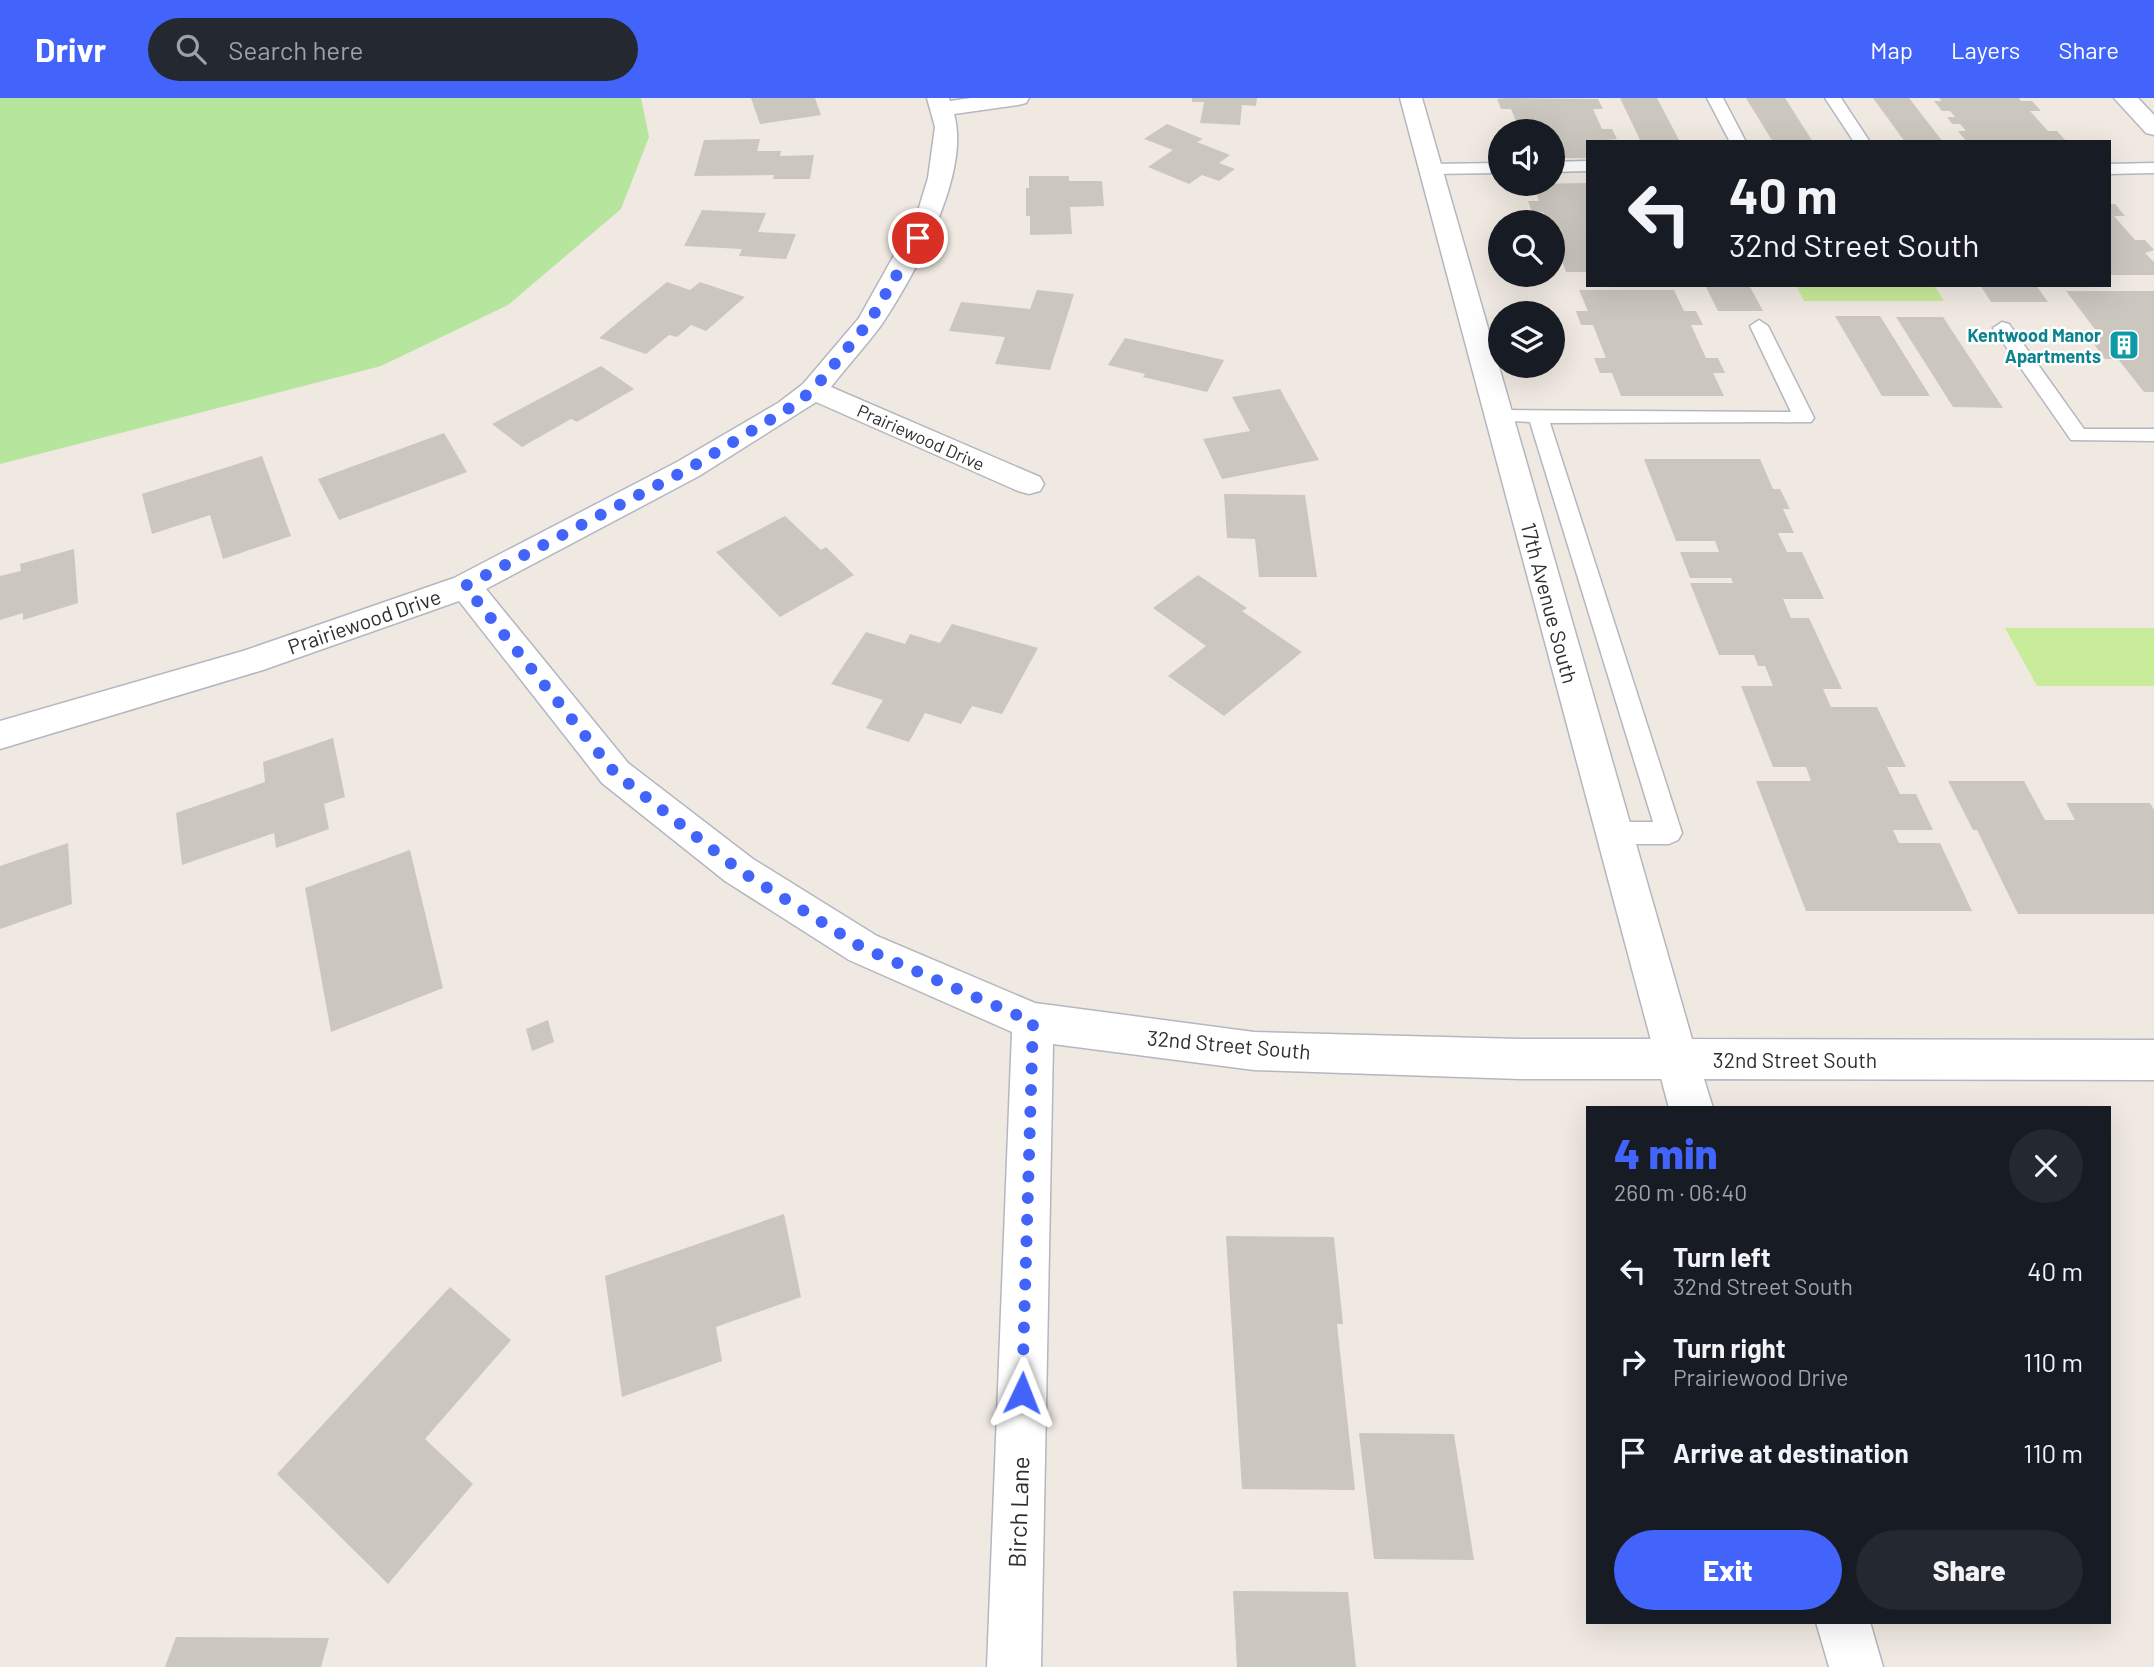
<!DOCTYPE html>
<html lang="en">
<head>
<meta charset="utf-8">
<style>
  body { margin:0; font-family:Barlow,sans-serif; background:#242831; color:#f1f3f6; height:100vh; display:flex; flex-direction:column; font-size:26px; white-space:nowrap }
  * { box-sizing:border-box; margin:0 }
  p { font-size:23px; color:#9ea1a6 }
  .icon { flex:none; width:38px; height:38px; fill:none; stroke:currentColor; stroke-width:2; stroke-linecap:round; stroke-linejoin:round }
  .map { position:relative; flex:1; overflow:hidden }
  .panel { position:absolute; left:1586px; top:1008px; width:525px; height:518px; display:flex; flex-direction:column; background:#171b24; border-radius:0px; box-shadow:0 7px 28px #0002 }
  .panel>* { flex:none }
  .hud { position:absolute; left:1586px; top:42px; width:525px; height:147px; border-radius:0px; box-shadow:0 7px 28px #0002; background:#171b24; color:#f1f3f6; overflow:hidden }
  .controls { position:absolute; left:1488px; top:21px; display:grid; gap:14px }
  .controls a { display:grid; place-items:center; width:77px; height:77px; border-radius:50%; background:#171b24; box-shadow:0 7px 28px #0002; font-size:35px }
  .pin { position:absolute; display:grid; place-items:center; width:60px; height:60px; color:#fff; margin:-30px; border:4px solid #fff; border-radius:50%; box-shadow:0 2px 7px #0007 }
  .me { position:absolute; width:77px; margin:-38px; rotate:2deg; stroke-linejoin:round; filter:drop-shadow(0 0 5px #0008) }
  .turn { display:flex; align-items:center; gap:24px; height:147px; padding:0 28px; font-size:32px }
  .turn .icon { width:91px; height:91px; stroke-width:2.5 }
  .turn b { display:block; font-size:49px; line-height:60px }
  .round { display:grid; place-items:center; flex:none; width:74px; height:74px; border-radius:37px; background:#242831 }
  .summary { display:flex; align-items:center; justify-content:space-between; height:119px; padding:0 28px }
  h1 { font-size:42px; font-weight:800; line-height:52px; color:#4264fb }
  .button { display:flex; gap:14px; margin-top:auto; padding:14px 28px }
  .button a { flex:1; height:80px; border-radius:42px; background:#4264fb; color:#fff; font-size:28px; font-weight:800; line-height:80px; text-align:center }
  .button a+a { background:#242831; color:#f1f3f6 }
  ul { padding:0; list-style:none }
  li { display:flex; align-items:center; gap:21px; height:91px; padding:0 28px }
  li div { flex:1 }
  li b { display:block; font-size:26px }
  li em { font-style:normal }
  header { display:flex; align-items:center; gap:42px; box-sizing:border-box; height:98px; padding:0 35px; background:#4264fb; color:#fff }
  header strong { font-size:33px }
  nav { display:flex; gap:38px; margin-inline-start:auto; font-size:24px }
  .search { width:490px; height:63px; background:#242831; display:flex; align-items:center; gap:18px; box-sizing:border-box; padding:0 24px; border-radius:38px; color:#9ea1a6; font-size:26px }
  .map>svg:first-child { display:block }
  .green { fill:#b6e59e }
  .pitch { fill:#c9ec9a }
  .building { fill:#cbc7bf }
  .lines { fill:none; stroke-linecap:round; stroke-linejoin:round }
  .service-casing { stroke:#b4b7c1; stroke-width:3 }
  .minor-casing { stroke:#b4b7c1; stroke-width:3 }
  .tertiary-casing { stroke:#b4b7c1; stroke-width:3 }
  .service { fill:#fff; fill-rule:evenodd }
  .minor { fill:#fff; fill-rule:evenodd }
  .tertiary { fill:#fff; fill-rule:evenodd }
  .route { stroke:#4264fb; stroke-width:12; stroke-dasharray:0 21.6 }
  .labels { text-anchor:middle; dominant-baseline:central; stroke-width:5; stroke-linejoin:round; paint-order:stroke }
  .far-culture-label { font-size:18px; font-weight:bold; fill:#0d838f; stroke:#fff; text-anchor:end }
  .far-street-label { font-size:18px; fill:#2e2e2e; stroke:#fff }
  .street-label { font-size:21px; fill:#2e2e2e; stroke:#fff }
  .near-street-label { font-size:24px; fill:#2e2e2e; stroke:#fff }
</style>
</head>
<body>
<header>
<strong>Drivr</strong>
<div class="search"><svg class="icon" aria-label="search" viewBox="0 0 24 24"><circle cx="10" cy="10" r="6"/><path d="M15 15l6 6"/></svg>Search here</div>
<nav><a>Map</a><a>Layers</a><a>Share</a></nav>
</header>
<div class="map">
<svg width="2154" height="1569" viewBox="0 0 2154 1569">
  <rect width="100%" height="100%" fill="#efe9e1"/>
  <!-- green -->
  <polygon class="green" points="0,0 641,0 649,39 621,111 508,207 381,268 0,366"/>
  <!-- pitch -->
  <g class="pitch">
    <polygon points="1796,187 1934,187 1944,203 1804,203"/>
    <polygon points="2005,530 2154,530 2154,588 2037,588"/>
  </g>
  <!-- building -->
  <g class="building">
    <polygon points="751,0 815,0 821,17 760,26"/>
    <polygon points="1192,0 1257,0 1256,8 1242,7 1240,27 1200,25 1204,4 1192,4"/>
    <polygon points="1507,0 1598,1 1603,11 1593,11 1602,31 1612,31 1617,41 1587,44 1587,60 1552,60 1552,33 1520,33 1511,11 1501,11 1497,1"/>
    <polygon points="1620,0 1657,0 1680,44 1641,44"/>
    <polygon points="1746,0 1785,0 1813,44 1773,44"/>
    <polygon points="1873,0 1909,0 1943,44 1905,44"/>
    <polygon points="1939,0 2019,0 2021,3 2032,3 2041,13 2030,13 2048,33 2057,33 2066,43 1966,43 1958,33 1966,33 1960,26 1952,26 1947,19 1955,19 1950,13 1942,13 1934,3 1942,3"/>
    <polygon points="1167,26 1203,41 1197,44 1230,57 1219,65 1235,71 1219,83 1202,77 1189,86 1148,69 1173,52 1144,41"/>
    <polygon points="760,41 757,53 781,53 780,58 814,57 810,81 773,81 774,77 694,78 704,42"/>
    <polygon points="1029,78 1069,78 1069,83 1102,83 1104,108 1070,109 1072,136 1030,137 1030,118 1026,118 1026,90 1029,90"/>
    <polygon points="1587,85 1587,174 1566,174 1559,154 1552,154 1552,124 1547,124 1543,114 1532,114 1528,103 1539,103 1533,86"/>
    <polygon points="2109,106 2115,106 2125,118 2114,118 2135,142 2145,142 2154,152 2145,155 2154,164 2154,177 2109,177"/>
    <polygon points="702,112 766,115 758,134 796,136 786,161 739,158 742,151 684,148"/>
    <polygon points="667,184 690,192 700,184 745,199 706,233 691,227 677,239 669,237 646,256 599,240"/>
    <polygon points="1705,187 1749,187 1763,213 1718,213"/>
    <polygon points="1980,187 2036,187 2048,204 1991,204"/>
    <polygon points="1037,192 1074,196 1050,272 995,266 1005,239 949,233 961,204 1030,211"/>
    <polygon points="1579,192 1674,192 1684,213 1696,213 1703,227 1691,227 1706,260 1718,260 1725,275 1713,275 1724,298 1621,298 1612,275 1600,275 1594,260 1606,260 1593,227 1581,227 1576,213 1588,213"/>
    <polygon points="2066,193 2154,193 2154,294 2144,294 2118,261 2105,261 2085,234 2097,234"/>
    <polygon points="1835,218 1880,218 1930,298 1882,298"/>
    <polygon points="1896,219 1943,219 2003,310 1953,309"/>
    <polygon points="1125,240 1224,262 1207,294 1143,279 1145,276 1108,267"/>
    <polygon points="601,268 634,291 577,324 571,321 522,349 492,326"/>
    <polygon points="1280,291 1319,362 1222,381 1203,341 1250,333 1232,299"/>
    <polygon points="444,335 467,374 339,422 318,381"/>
    <polygon points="262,358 291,438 223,461 210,417 152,436 142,396"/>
    <polygon points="1644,361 1760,361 1773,391 1780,391 1790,411 1783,411 1794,435 1778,435 1787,454 1802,454 1824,501 1783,501 1791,520 1809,520 1842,591 1823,591 1831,609 1877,609 1906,669 1887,669 1900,696 1916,696 1933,732 1893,732 1899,745 1940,745 1972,813 1806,813 1756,683 1811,683 1806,669 1773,669 1741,588 1773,588 1765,568 1758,568 1754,557 1719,557 1690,485 1733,485 1731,480 1690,480 1680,454 1719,454 1715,443 1676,443"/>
    <polygon points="1224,396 1305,397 1317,479 1259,479 1255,441 1227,440"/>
    <polygon points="785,418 821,452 826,449 854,477 780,519 716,454"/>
    <polygon points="74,451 78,505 23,522 23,515 0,522 0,478 21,473 20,466"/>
    <polygon points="1198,477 1247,510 1242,513 1302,554 1224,618 1168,578 1206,548 1153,510"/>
    <polygon points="952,526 1038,550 1002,616 972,608 961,626 925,615 909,644 866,630 883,602 831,586 866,534 905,546 910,536 940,545"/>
    <polygon points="333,640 345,699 324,706 329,731 276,750 274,735 182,767 176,715 265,684 263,664"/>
    <polygon points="1948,683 2024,683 2045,722 2075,722 2066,705 2150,705 2154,712 2154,816 2018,816 1977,732 1973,732"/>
    <polygon points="68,745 72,806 0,831 0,768"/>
    <polygon points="410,752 443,890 331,934 305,790"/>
    <polygon points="548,922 554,944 532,953 526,931"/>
    <polygon points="784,1116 801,1199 716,1229 722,1263 622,1299 605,1178"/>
    <polygon points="1226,1138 1334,1139 1343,1226 1337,1226 1355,1392 1242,1391"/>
    <polygon points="450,1189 511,1242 425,1341 473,1386 388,1486 277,1376"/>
    <polygon points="1359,1335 1454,1336 1474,1462 1374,1461"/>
    <polygon points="1233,1493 1348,1494 1356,1569 1237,1569"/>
    <polygon points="176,1539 329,1540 321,1569 165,1569"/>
  </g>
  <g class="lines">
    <!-- service casing -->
    <g class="service-casing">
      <g id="service">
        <polygon points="1707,0 1723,0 1746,44 1730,44"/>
        <polygon points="1825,0 1841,0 1870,44 1854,44"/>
        <polygon points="1587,63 1587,73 1552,74 1552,64"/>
        <polygon points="1500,65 1500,75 1432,76 1424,71 1432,66"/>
        <polygon points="2154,65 2154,75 2109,76 2109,66"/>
        <polygon points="1759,222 1768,228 1814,320 1811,324 1550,325 1682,735 1678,742 1669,746 1611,746 1602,742 1598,735 1602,728 1611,724 1653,724 1530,324 1493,322 1490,318 1493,314 1500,312 1791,314 1750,228"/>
        <polygon points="2002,224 2009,226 2084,331 2154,331 2154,343 2071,342 1993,230"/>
      </g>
    </g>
    <!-- minor casing -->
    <g class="minor-casing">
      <g id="minor">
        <path d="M927 0H949L950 3 971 0H1029L1026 5 1018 7 954 16C971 76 915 176 882 226 866 248 847 268 831 289L1040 379 1044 386 1040 393 1029 396 1018 393 816 304 699 378 486 491 628 665 753 761 877 838 1035 905 1254 934 1520 941H1676L1691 947 1697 961 1691 975 1676 981H1520L1254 972 1053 946 1041 1569H987L1012 934 849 862 725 783 602 685 459 503 263 572 0 651V623L243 553 454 480 677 364 778 305 803 286 859 220 917 116 928 80 935 29Z"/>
        <polygon points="2114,0 2138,0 2154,17 2154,37 2146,35"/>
      </g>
    </g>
    <!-- tertiary casing -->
    <g class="tertiary-casing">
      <g id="tertiary">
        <polygon points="1400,0 1422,0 1692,941 2154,942 2154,982 1704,981 1713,1010 1669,1010"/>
        <polygon points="1816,1524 1870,1524 1883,1569 1829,1569"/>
      </g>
    </g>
    <!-- service -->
    <use href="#service" class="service"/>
    <!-- minor -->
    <use href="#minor" class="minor"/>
    <!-- tertiary -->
    <use href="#tertiary" class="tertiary"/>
  </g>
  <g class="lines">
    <!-- route -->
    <polyline class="route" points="918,140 870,223 813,292 788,311 688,371 465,488 615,675 739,772 863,850 1033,924 1022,1295"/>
  </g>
  <!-- icons -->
  <defs>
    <g id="building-square" transform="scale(1.575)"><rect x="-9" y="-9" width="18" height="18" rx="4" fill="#0f9aa8" stroke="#fff"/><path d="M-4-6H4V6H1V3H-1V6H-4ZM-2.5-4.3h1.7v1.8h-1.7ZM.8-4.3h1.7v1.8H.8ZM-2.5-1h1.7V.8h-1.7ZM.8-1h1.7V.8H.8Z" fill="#fff"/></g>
  </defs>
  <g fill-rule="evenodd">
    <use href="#building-square" x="2124" y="247"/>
  </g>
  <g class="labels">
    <!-- far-culture labels -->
    <g class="far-culture-label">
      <text x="2101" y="237">Kentwood Manor<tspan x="2101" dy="21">Apartments</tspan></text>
    </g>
    <!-- far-street labels -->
    <g class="far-street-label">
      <text transform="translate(921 339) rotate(24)">Prairiewood Drive</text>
    </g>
    <!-- street labels -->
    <g class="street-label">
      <text transform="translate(1550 505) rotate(75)">17th Avenue South</text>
      <text transform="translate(364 523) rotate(-19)">Prairiewood Drive</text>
      <text transform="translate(1229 946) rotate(5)">32nd Street South</text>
      <text x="1795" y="961">32nd Street South</text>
    </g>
    <!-- near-street labels -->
    <g class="near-street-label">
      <text transform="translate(1018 1414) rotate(-88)">Birch Lane</text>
    </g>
  </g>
</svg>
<div class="controls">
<a><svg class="icon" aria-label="sound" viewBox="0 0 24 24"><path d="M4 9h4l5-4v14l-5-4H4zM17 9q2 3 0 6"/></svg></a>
<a><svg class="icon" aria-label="search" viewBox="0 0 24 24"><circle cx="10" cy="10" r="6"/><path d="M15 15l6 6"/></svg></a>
<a><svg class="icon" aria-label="layers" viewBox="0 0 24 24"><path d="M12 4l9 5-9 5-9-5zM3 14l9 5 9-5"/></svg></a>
</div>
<div class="pin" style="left:918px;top:140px;background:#d93025"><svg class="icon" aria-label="arrive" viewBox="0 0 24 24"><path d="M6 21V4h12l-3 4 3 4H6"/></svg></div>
<svg class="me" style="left:1022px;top:1295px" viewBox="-20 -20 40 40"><path d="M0-17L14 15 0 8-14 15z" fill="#4264fb" stroke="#fff" stroke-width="4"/></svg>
<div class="hud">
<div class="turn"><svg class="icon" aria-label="left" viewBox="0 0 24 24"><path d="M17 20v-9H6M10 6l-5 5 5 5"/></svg><div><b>40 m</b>32nd Street South</div></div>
</div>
<section class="panel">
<div class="summary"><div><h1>4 min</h1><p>260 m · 06:40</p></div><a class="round"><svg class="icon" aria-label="close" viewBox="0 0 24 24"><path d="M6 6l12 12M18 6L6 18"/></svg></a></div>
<ul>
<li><svg class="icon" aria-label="left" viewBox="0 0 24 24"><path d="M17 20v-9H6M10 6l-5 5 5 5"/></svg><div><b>Turn left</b><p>32nd Street South</p></div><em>40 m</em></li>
<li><svg class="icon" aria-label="right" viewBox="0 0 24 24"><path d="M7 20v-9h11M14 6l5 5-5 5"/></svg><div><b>Turn right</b><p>Prairiewood Drive</p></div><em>110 m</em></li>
<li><svg class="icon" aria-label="arrive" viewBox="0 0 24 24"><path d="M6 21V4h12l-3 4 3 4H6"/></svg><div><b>Arrive at destination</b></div><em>110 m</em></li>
</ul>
<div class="button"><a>Exit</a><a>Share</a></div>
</section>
</div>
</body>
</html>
